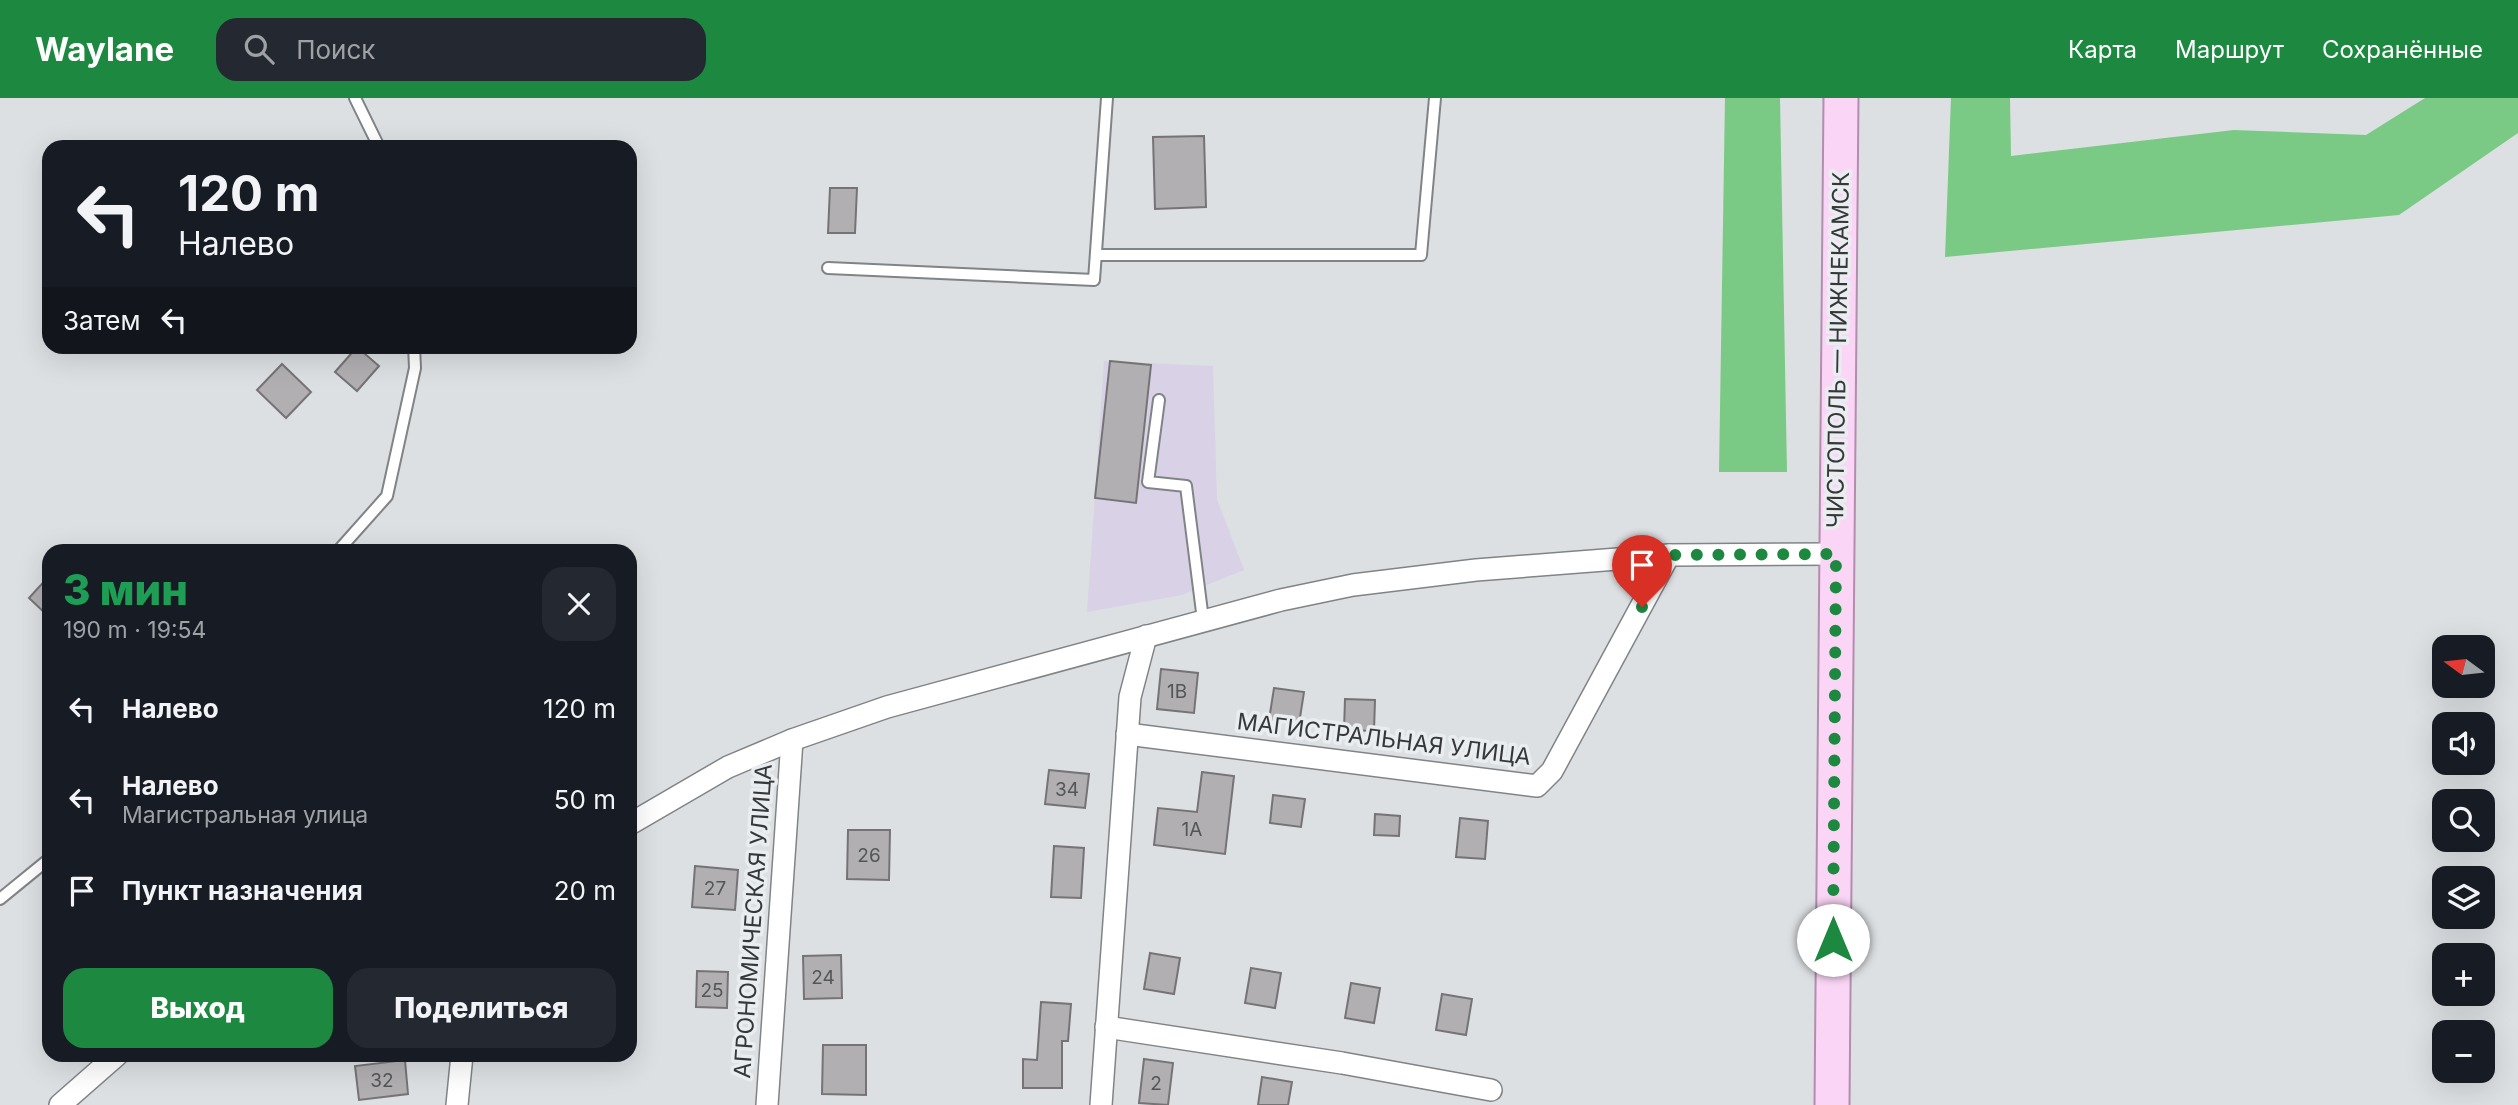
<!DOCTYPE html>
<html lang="ru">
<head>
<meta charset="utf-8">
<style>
  body { margin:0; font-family:Inter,sans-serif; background:#242831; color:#f1f3f6; height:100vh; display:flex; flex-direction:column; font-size:26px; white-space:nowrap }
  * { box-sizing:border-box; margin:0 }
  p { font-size:23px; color:#9ea1a6 }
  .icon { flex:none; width:38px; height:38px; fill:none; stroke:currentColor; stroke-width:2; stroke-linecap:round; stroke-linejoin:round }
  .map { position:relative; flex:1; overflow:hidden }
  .drawer { position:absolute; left:42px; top:446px; width:595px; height:518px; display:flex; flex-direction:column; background:#171b24; border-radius:21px; box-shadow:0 7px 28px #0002 }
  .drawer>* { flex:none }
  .top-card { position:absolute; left:42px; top:42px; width:595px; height:214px; border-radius:21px; box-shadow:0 7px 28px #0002; background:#171b24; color:#f1f3f6; overflow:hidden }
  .needle { width:46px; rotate:285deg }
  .buttons { position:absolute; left:2432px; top:537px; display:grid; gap:14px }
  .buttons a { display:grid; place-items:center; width:63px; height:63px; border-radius:14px; background:#171b24; box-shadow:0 7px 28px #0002; font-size:35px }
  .pin { position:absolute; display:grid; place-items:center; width:60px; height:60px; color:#fff; margin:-72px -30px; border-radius:50% 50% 50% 0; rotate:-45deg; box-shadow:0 0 7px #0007 }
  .pin .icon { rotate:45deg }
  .me { position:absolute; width:77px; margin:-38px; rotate:0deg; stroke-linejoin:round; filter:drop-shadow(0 0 5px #0008) }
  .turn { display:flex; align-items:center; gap:24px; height:147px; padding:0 21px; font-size:32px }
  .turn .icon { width:91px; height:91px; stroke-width:2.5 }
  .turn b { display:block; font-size:49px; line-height:60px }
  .then { display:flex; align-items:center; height:66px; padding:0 21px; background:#0003; gap:14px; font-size:26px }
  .round { display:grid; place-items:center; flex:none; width:74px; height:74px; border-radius:21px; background:#242831 }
  .summary { display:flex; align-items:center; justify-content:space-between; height:119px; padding:0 21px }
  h1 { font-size:42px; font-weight:800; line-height:52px; color:#1e9e55 }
  .action { display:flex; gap:14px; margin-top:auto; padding:14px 21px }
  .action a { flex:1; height:80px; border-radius:21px; background:#1d8940; color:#fff; font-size:28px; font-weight:800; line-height:80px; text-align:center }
  .action a+a { background:#242831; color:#f1f3f6 }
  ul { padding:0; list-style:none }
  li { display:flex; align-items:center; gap:21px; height:91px; padding:0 21px }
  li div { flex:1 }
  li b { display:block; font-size:26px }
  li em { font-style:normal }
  header { display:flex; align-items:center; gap:42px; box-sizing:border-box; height:98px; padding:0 35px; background:#1d8940; color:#fff }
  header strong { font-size:33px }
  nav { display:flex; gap:38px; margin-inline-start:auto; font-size:24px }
  .search { width:490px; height:63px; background:#242831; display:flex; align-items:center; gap:18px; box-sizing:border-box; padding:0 24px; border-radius:21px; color:#9ea1a6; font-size:26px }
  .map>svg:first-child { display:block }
  .commercial { fill:#d9d1e6 }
  .green { fill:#7ac985 }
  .building { fill:#b1afb2; stroke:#767376; stroke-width:2 }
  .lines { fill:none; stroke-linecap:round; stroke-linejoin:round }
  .service-casing { stroke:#808486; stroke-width:14 }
  .minor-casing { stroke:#808486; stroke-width:24 }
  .primary-casing { stroke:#b38cae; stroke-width:37 }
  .service { stroke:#fff; stroke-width:10 }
  .minor { stroke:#fff; stroke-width:21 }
  .primary { stroke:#fad5f5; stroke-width:33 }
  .route { stroke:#1d8940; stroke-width:12; stroke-dasharray:0 21.6 }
  .labels { text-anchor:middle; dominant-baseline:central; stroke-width:7; stroke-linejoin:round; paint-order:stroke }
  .number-label { font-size:19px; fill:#545556 }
  .street-label { font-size:23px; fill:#353738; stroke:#e9edf0 }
</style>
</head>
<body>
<header>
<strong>Waylane</strong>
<div class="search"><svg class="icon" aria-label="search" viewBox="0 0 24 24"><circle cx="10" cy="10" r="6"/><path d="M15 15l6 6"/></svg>Поиск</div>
<nav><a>Карта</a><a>Маршрут</a><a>Сохранённые</a></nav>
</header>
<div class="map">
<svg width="2518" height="1007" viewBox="0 0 2518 1007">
  <rect width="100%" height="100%" fill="#dce0e3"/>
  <!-- commercial -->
  <polygon class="commercial" points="1104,263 1213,268 1217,401 1244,472 1182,497 1087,514"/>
  <!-- green -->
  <g class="green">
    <polygon points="1725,0 1780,0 1787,374 1719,374"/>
    <polygon points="1951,0 2010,0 2011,58 2234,32 2366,37 2425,0 2518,0 2518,35 2399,117 1945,159"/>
  </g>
  <!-- building -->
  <g class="building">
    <polygon points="1204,38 1206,109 1155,111 1153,39"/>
    <polygon points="830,90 857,90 855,135 828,135"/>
    <polygon points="357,249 379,268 357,293 335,274"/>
    <polygon points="1110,263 1151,267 1136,405 1095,400"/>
    <polygon points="282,266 311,294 286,320 257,292"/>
    <polygon points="49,478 49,519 29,500"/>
    <polygon points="1161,571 1198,575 1194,615 1157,611"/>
    <polygon points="1274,590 1304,594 1299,626 1269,622"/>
    <polygon points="1345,601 1375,602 1374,633 1344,632"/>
    <polygon points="1049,672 1089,676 1085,710 1045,706"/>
    <polygon points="1202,674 1234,678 1225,756 1154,747 1158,710 1197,714"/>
    <polygon points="1273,697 1305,701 1301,729 1270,725"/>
    <polygon points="1375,716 1400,718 1399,738 1374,737"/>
    <polygon points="1460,720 1488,723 1485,761 1456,759"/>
    <polygon points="848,732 890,732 889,782 847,781"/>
    <polygon points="1054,748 1084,750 1081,800 1051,799"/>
    <polygon points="695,768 738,772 735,812 692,809"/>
    <polygon points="1150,855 1180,860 1174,896 1144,891"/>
    <polygon points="841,857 842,900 804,901 803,858"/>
    <polygon points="1251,870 1281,875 1275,910 1245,905"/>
    <polygon points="697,873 728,874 727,910 696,909"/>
    <polygon points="1351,885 1380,890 1374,925 1345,920"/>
    <polygon points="1442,896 1472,901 1466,937 1436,932"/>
    <polygon points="1041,904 1071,906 1068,943 1062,943 1062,990 1023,990 1023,961 1037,962"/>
    <polygon points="823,947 866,947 866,997 822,996"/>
    <polygon points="1144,961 1173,965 1168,1007 1139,1005"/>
    <polygon points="405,962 408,996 359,1002 355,968"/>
    <polygon points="1262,979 1292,984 1288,1007 1258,1007"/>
  </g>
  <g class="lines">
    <!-- service casing -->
    <g class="service-casing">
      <g id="service">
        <polyline points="355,0 379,49"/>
        <polyline points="1096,157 1421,157 1435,0"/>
        <polyline points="828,170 1094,182 1107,0"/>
        <polyline points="1159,302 1148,384 1186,388 1203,522"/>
        <polyline points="338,453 387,398 415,270 414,248"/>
        <polyline points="0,801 49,761"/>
      </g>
    </g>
    <!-- minor casing -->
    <g class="minor-casing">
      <g id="minor">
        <polyline points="1127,636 1537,688 1552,673 1669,457"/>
        <polyline points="630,726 728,669 792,642 887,609 1281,502 1353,487 1476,472 1669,457 1836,456"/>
        <polyline points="1106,929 1342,965 1491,992"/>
        <polyline points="60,1007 117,957"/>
        <polyline points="457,1007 462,957"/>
        <polyline points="767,1007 792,642"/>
        <polyline points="1101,1007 1130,599 1146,538"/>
      </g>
    </g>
    <!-- primary casing -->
    <g class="primary-casing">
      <polyline id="primary" points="1832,1007 1841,0"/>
    </g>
    <!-- service -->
    <use href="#service" class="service"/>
    <!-- minor -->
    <use href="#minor" class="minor"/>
    <!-- primary -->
    <use href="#primary" class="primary"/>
  </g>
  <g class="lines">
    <!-- route -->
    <polyline class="route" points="1642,509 1669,457 1836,456 1833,842"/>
  </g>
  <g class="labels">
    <!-- number labels -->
    <g class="number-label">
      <text x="1177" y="593">1В</text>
      <text x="1067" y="691">34</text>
      <text x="1192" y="731">1А</text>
      <text x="869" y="757">26</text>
      <text x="715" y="790">27</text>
      <text x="823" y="879">24</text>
      <text x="712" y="892">25</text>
      <text x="382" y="982">32</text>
      <text x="1156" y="985">2</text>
    </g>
    <!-- street labels -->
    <g class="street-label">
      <text transform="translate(1838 252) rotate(-89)">ЧИСТОПОЛЬ — НИЖНЕКАМСК</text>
      <text transform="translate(1384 641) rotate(7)">МАГИСТРАЛЬНАЯ УЛИЦА</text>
      <text transform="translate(753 823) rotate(-86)">АГРОНОМИЧЕСКАЯ УЛИЦА</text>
    </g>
  </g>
</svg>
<div class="buttons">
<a><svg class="needle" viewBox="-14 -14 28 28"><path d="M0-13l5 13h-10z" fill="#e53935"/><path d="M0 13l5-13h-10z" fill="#9ea1a6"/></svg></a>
<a><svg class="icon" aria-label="sound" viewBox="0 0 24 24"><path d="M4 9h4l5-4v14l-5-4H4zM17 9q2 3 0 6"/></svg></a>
<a><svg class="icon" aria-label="search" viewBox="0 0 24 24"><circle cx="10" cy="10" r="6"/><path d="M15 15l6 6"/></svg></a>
<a><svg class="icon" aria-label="layers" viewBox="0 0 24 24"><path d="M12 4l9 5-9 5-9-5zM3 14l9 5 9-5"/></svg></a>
<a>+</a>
<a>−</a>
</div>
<div class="pin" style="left:1642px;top:509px;background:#d93025"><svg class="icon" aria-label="arrive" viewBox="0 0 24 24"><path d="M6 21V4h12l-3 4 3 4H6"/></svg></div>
<svg class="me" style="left:1833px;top:842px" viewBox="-20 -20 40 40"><circle r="19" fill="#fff"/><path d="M0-13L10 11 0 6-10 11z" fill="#1d8940"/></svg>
<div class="top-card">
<div class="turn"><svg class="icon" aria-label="left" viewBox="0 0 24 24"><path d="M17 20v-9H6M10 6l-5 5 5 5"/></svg><div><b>120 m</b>Налево</div></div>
<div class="then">Затем<svg class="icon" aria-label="left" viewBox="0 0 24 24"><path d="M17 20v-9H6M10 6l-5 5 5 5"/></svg></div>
</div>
<section class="drawer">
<div class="summary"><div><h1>3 мин</h1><p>190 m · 19:54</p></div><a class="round"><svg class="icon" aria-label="close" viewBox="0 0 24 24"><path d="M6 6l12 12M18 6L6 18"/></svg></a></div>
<ul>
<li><svg class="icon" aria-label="left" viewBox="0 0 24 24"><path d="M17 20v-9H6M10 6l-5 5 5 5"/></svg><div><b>Налево</b></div><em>120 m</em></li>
<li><svg class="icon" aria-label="left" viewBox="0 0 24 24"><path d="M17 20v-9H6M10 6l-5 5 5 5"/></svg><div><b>Налево</b><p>Магистральная улица</p></div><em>50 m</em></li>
<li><svg class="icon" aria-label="arrive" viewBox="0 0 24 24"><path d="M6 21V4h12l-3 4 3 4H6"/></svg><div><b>Пункт назначения</b></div><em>20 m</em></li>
</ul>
<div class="action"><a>Выход</a><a>Поделиться</a></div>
</section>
</div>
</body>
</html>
